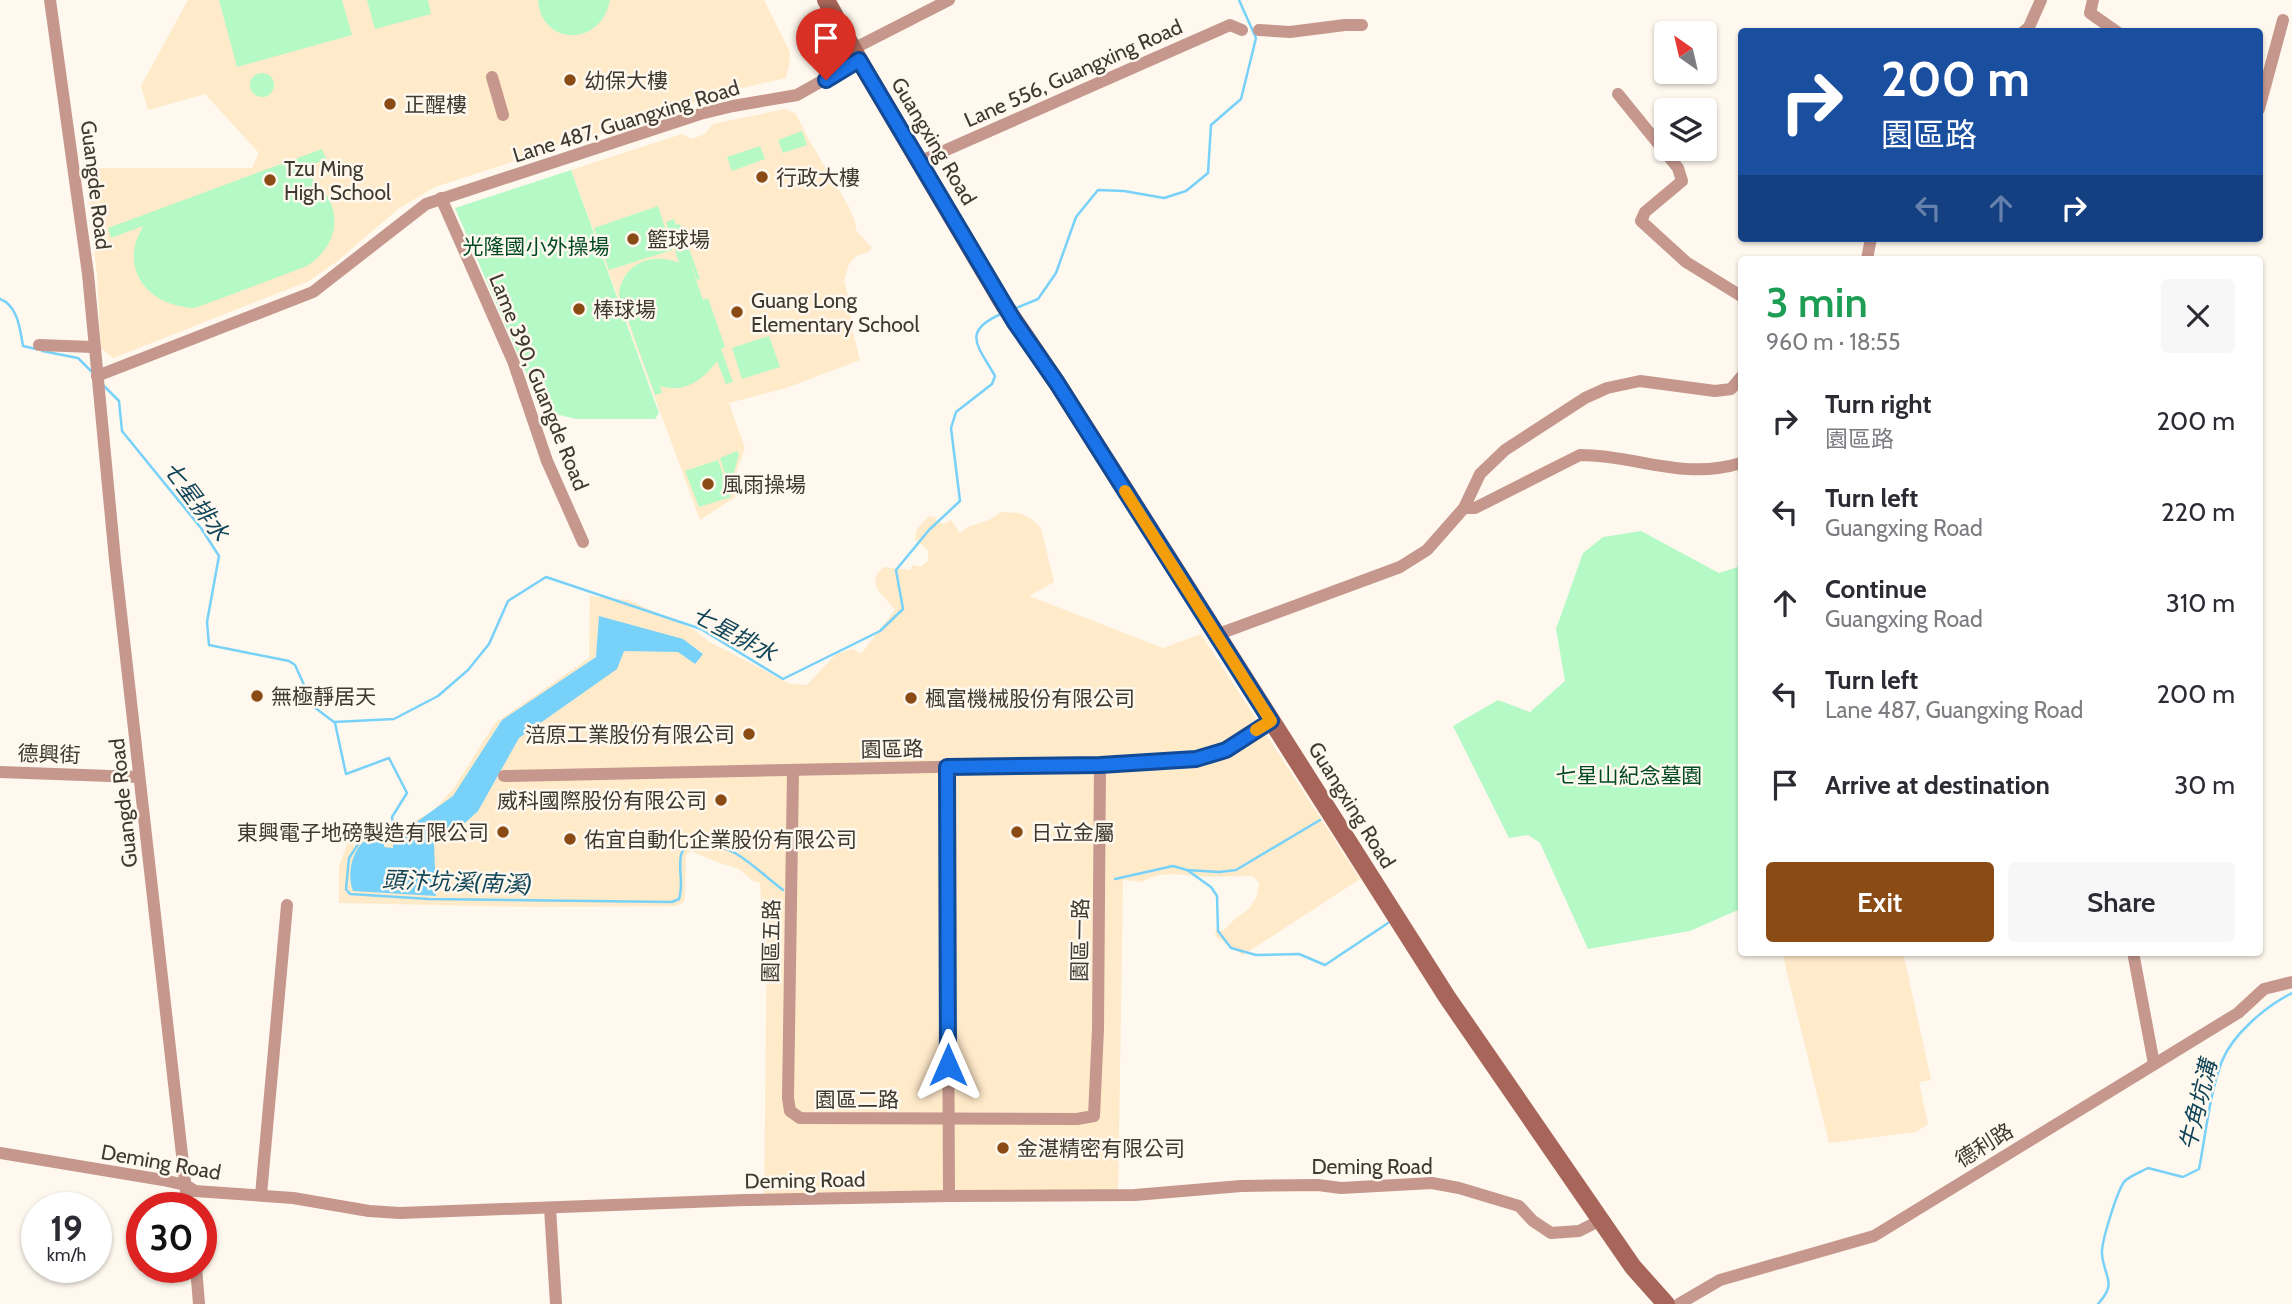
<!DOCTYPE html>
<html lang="en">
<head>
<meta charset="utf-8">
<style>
  body { margin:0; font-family:Cabin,"Noto Sans TC",sans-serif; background:#f7f7f7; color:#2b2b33; height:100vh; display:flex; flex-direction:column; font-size:26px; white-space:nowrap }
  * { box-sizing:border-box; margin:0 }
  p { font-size:23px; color:#7c7c81 }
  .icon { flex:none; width:38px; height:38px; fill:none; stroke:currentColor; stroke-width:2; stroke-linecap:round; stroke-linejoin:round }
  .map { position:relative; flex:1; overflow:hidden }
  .panel { position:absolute; left:1738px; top:256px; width:525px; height:700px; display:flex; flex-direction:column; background:#fff; border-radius:7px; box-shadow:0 2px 5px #0004 }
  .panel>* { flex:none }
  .top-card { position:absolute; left:1738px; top:28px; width:525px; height:214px; border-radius:7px; box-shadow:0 2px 5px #0004; background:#1a4fa0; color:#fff; overflow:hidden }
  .needle { width:46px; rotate:326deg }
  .buttons { position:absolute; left:1654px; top:21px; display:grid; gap:14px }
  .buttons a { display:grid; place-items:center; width:63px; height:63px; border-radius:7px; background:#fff; box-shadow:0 2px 5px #0004; font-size:35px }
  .speed { position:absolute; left:21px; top:1192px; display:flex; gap:14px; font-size:35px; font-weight:700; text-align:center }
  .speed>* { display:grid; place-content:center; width:91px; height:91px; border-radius:50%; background:#fff; box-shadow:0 2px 5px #0004; line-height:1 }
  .speed small { font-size:18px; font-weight:400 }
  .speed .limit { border:10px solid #d22; background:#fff; color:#111 }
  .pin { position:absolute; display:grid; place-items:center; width:60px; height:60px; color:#fff; margin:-72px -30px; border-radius:50% 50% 50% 0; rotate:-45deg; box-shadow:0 0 7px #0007 }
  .pin .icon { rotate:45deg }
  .me { position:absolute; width:77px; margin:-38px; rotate:0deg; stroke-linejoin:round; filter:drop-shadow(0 0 5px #0008) }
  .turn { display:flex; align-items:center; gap:24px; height:147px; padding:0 28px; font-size:32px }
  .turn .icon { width:91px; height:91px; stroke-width:2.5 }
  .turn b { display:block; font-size:49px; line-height:60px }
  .lanes { display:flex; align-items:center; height:66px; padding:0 28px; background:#0003; justify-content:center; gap:35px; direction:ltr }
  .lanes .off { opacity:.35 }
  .round { display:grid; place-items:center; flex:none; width:74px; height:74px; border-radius:7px; background:#f7f7f7 }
  .overview { display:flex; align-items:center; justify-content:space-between; height:119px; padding:0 28px }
  h1 { font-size:42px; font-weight:600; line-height:52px; color:#1e9e55 }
  .action { display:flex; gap:14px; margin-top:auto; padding:14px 28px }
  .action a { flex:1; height:80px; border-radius:7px; background:#8b4b14; color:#fff; font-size:28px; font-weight:600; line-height:80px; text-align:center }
  .action a+a { background:#f7f7f7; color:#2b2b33 }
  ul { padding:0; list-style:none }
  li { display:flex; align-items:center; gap:21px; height:91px; padding:0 28px }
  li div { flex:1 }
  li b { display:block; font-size:26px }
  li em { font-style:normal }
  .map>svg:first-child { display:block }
  .built { fill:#ffeaca }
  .green { fill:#b5f9c7 }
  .water { fill:#77d1f8 }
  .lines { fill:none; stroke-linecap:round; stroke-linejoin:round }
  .stream { stroke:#77d1f8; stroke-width:2.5 }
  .street { stroke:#c5978d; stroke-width:12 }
  .secondary { stroke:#a8665a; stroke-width:18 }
  .route-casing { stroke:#114b97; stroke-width:18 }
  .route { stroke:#1a73e8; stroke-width:12 }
  .slow { stroke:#f59e0b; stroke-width:12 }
  .poi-dot { fill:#8b4b14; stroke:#fef8ee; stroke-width:2.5 }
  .labels { text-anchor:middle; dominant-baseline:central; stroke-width:5; stroke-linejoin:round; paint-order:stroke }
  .street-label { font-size:21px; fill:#3f392f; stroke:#fef8ee }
  .poi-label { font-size:21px; fill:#3f392f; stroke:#fef8ee; text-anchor:start }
  .park-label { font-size:21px; fill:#004a23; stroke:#fef8ee }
  .water-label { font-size:23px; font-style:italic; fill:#104458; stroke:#fef8ee }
</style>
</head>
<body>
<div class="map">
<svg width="2292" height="1304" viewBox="0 0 2292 1304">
  <rect width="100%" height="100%" fill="#fef8ee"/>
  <!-- built -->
  <g class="built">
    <polygon points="188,0 764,0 790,52 789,66 786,78 734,90 435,187 398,209 335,263 309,281 113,358 101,348 97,276 85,168 252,168 259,153 205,94 148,110 141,86"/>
    <polygon points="785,109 796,114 809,140 848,205 855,222 856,230 872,248 868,252 856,256 849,264 844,281 851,307 851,324 860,360 786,388 729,403 745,448 733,481 735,497 700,520 571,170 682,134 691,139 697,137 705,134 713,124"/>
    <polygon points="1001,512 1019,513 1030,518 1041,528 1054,582 1029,596 1163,648 1201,634 1360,879 1243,955 1215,936 1216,930 1223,931 1236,918 1249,909 1257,896 1259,883 1253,876 1211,877 1173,874 1159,875 1140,882 1123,880 1118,1198 764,1202 767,931 762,909 760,883 753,881 739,869 717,862 691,851 686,855 685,897 683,903 675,906 536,907 339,903 339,866 348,842 359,836 394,830 431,813 454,788 495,723 589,658 590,596 628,600 693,629 708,641 790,684 807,685 836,654 853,649 861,654 895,610 877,589 875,580 878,572 884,567 910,570 913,565 921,567 928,561 928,550 915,539 917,529 929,516 935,517 937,522 944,524 951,520 960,533 968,527 989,520"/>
    <polygon points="1782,952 1903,952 1931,1080 1919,1082 1928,1124 1916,1132 1829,1143"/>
  </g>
  <!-- green -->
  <g class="green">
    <polygon points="219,0 342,0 352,35 237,67"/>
    <polygon points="367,0 428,0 431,14 375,29"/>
    <path d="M538 0H610C601 48 541 46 538 0Z"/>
    <circle cx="262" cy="85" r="12"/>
    <polygon points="802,131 807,145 783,153 778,140"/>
    <polygon points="760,146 765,159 732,171 727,157"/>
    <path d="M322 149 326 159 299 170C341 192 348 239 307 266L195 308C158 307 125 282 136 241 138 236 141 231 143 226L111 238 108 228Z"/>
    <polygon points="571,170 659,413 655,419 576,419 551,413 529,380 455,208"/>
    <polygon points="658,206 672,250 609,270 594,228"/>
    <path d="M674 219 676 225 680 224 700 279 697 280 689 259 703 300 708 298 725 347 721 349 733 382 726 384 717 361C702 381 685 393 660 386L662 393 655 395 619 295C622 263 653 252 679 263L666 222Z"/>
    <polygon points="769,336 780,367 742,379 732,348"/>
    <polygon points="737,451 739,454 732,480 731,493 720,458"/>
    <polygon points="718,460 731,497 699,507 685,471"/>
    <polygon points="1641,531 1719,573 1741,566 1741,904 1738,910 1690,931 1588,949 1540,843 1528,835 1509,838 1453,726 1498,700 1530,712 1565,681 1556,629 1583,553 1603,537"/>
  </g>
  <!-- water -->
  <path class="water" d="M599 616 683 639 703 654 695 664 678 652 624 651 617 669 519 738 478 811 454 833 434 843 436 896 353 891C347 876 351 854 363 842L384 841V847L393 848V840L398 834 397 829 408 828 453 796 502 720 596 657Z"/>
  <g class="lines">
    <!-- stream -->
    <g class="stream">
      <path d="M0 299C18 306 20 329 23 346L36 349"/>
      <polyline points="1014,309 1038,299 1056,273 1076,217 1098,190 1124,191 1164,198 1186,191 1208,173 1211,125 1241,99 1256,38 1239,0"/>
      <polyline points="42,351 78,358 92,372"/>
      <path d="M103 385 119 401 122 431 201 528 219 556 207 622 209 645 289 661 295 665 314 707 334 722 394 719 438 696 468 670 489 644 508 601 546 577 701 629 783 679 880 631 903 609 896 570 929 530 960 501 951 428 956 412 992 384 995 376C979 347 960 332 1001 314"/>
      <path d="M335 723 346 774 389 758 407 793 392 817 395 839 363 837 349 858 346 889 350 894 429 899 672 902 679 899C684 884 678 870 681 855 685 837 723 846 735 853 752 863 767 878 783 890"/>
      <polyline points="1187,870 1211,887 1217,896 1218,931 1231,948 1256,955 1299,954 1325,965 1388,923"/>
      <polyline points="1115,879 1173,866 1187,870 1219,872 1236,870 1320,820"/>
      <path d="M2098 1304C2118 1282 2104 1278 2102 1254 2101 1242 2117 1192 2124 1182 2129 1176 2141 1172 2148 1168L2183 1177 2199 1169C2206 1134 2209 1095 2222 1061 2233 1034 2266 1006 2292 993"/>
    </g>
    <!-- street -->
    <g class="street">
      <polyline points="50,0 88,274 115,560 188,1208"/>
      <polyline points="2093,0 2090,13 2117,32"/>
      <polyline points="1259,30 1290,32 1345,25 1362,25"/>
      <polyline points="2023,32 2029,27 2041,0"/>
      <polyline points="853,49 949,0"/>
      <polyline points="492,77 503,115"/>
      <polyline points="1618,94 1678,168 1682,181 1645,212 1641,221 1686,262 1741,296"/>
      <polyline points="2259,109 2283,20"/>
      <polyline points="919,162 1230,25 1242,30"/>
      <polyline points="441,198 513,361 547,461 583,542"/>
      <polyline points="1867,259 1871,238"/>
      <polyline points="39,345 93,347"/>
      <polyline points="97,376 313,292 426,204 700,114 733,106 797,95 859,60"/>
      <path d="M1464 508H1475L1580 455C1637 455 1682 481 1741 463"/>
      <polyline points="1216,635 1400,567 1427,550 1464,508 1480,474 1505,450 1585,398 1607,388 1640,381 1715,391 1731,389 1741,377"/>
      <polyline points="947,767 949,1196"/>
      <polyline points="793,771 788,1098 790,1111 800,1118 1077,1119 1094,1116 1098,1029 1100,765"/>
      <polyline points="0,772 138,777"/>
      <path d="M504 776 1174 762C1220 756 1233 746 1271 721"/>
      <polyline points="2133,952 2154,1064"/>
      <polyline points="0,1153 163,1180 185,1185 195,1191 293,1198 369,1211 400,1213 745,1200 949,1196 1135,1195 1241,1186 1318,1185 1341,1188 1432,1183 1459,1188 1519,1206 1533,1221 1551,1233 1579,1231 1601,1220"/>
      <polyline points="261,1195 287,905"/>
      <polyline points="550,1208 556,1304"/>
      <polyline points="196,1267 199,1304"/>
      <polyline points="1679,1304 1720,1280 1874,1236 2238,1013 2264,989 2292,982"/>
    </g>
    <!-- secondary -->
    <polyline class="secondary" points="826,0 859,60 1004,305 1057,383 1447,997 1633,1267 1666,1304"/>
  </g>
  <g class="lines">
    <!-- route casing -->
    <g class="route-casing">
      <polyline id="route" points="826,80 859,60 1014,321 1057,383 1271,721 1226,750 1196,759 1100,765 947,767 948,1065"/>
    </g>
    <!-- route -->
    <use href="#route" class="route"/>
    <!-- slow -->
    <polyline class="slow" points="1125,491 1271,721 1256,730"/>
  </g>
  <!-- markers -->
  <g class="poi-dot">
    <circle cx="570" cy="80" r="7"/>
    <circle cx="390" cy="104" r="7"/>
    <circle cx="762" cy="177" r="7"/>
    <circle cx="270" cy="180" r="7"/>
    <circle cx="633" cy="239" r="7"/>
    <circle cx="579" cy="309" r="7"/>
    <circle cx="737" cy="312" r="7"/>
    <circle cx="708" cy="484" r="7"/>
    <circle cx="257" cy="696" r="7"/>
    <circle cx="911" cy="698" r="7"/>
    <circle cx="749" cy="734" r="7"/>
    <circle cx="721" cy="800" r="7"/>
    <circle cx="503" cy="832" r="7"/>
    <circle cx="1017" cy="832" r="7"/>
    <circle cx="570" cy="839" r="7"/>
    <circle cx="1003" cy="1148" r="7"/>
  </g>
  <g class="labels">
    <!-- street labels -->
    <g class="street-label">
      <text transform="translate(1073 73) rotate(-24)">Lane 556, Guangxing Road</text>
      <text transform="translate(626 121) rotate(-17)">Lane 487, Guangxing Road</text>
      <text transform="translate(934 141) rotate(59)">Guangxing Road</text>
      <text transform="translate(96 185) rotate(83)">Guangde Road</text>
      <text transform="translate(539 382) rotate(68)">Lame 390, Guangde Road</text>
      <text transform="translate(892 749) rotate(-1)">園區路</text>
      <text transform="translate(49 754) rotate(2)">德興街</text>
      <text transform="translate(123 803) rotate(-96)">Guangde Road</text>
      <text transform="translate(1352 805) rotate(58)">Guangxing Road</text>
      <text transform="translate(1080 940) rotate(-89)">園區一路</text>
      <text transform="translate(771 941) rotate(-89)">園區五路</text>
      <text x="857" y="1099">園區二路</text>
      <text transform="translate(1984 1145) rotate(-32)">德利路</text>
      <text transform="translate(161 1162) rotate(10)">Deming Road</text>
      <text x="1372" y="1166">Deming Road</text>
      <text transform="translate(805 1180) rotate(-1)">Deming Road</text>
    </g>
    <!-- poi labels -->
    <g class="poi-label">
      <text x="584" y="80">幼保大樓</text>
      <text x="404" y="104">正醒樓</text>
      <text x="284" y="168">Tzu Ming<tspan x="284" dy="24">High School</tspan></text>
      <text x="776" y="177">行政大樓</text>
      <text x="647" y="239">籃球場</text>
      <text x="751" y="300">Guang Long<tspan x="751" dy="24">Elementary School</tspan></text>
      <text x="593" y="309">棒球場</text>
      <text x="722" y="484">風雨操場</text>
      <text x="271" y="696">無極靜居天</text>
      <text x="925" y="698">楓富機械股份有限公司</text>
      <text x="735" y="734" text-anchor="end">涪原工業股份有限公司</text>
      <text x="707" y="800" text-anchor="end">威科國際股份有限公司</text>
      <text x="489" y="832" text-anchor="end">東興電子地磅製造有限公司</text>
      <text x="1031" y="832">日立金屬</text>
      <text x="584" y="839">佑宜自動化企業股份有限公司</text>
      <text x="1017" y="1148">金湛精密有限公司</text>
    </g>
    <!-- park labels -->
    <g class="park-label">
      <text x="536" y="246">光隆國小外操場</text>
      <text x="1629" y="775">七星山紀念墓園</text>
    </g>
    <!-- water labels -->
    <g class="water-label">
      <text transform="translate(196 501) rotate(53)">七星排水</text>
      <text transform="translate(734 634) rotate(28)">七星排水</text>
      <text transform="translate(457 882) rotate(2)">頭汴坑溪(南溪)</text>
      <text transform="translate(2198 1105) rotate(-76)">牛角坑溝</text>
    </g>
  </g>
</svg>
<div class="buttons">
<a><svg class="needle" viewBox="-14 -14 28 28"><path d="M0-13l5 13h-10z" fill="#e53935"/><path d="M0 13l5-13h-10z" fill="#7c7c81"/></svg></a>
<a><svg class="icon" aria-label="layers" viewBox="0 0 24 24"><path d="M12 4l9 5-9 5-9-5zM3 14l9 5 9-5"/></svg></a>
</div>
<div class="speed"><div>19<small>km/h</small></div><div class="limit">30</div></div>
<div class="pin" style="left:826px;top:80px;background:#d93025"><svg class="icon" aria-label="arrive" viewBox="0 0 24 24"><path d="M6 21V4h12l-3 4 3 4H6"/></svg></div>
<svg class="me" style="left:948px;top:1065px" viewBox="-20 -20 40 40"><path d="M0-17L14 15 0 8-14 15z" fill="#1a73e8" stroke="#fff" stroke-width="4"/></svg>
<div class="top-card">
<div class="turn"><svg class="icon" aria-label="right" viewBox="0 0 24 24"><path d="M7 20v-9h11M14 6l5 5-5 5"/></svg><div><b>200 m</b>園區路</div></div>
<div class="lanes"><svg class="icon off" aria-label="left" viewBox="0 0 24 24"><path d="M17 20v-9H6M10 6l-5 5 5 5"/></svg><svg class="icon off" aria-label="ahead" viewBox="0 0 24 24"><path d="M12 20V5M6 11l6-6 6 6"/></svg><svg class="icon" aria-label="right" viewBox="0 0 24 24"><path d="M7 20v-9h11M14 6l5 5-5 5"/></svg></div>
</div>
<section class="panel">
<div class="overview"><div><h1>3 min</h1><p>960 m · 18:55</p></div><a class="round"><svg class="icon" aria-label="close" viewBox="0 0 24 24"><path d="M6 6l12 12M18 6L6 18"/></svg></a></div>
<ul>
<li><svg class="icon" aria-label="right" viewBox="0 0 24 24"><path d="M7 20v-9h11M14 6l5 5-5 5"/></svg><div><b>Turn right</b><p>園區路</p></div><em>200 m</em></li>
<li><svg class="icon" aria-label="left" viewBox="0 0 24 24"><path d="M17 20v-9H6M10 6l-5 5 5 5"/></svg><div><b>Turn left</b><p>Guangxing Road</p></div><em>220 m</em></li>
<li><svg class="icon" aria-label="ahead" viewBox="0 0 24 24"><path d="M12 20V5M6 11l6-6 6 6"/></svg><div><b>Continue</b><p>Guangxing Road</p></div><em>310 m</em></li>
<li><svg class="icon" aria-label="left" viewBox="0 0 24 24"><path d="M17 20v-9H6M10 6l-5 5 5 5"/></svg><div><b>Turn left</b><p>Lane 487, Guangxing Road</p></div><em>200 m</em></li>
<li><svg class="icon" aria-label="arrive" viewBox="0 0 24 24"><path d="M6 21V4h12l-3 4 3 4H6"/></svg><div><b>Arrive at destination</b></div><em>30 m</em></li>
</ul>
<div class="action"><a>Exit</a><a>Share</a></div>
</section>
</div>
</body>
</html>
